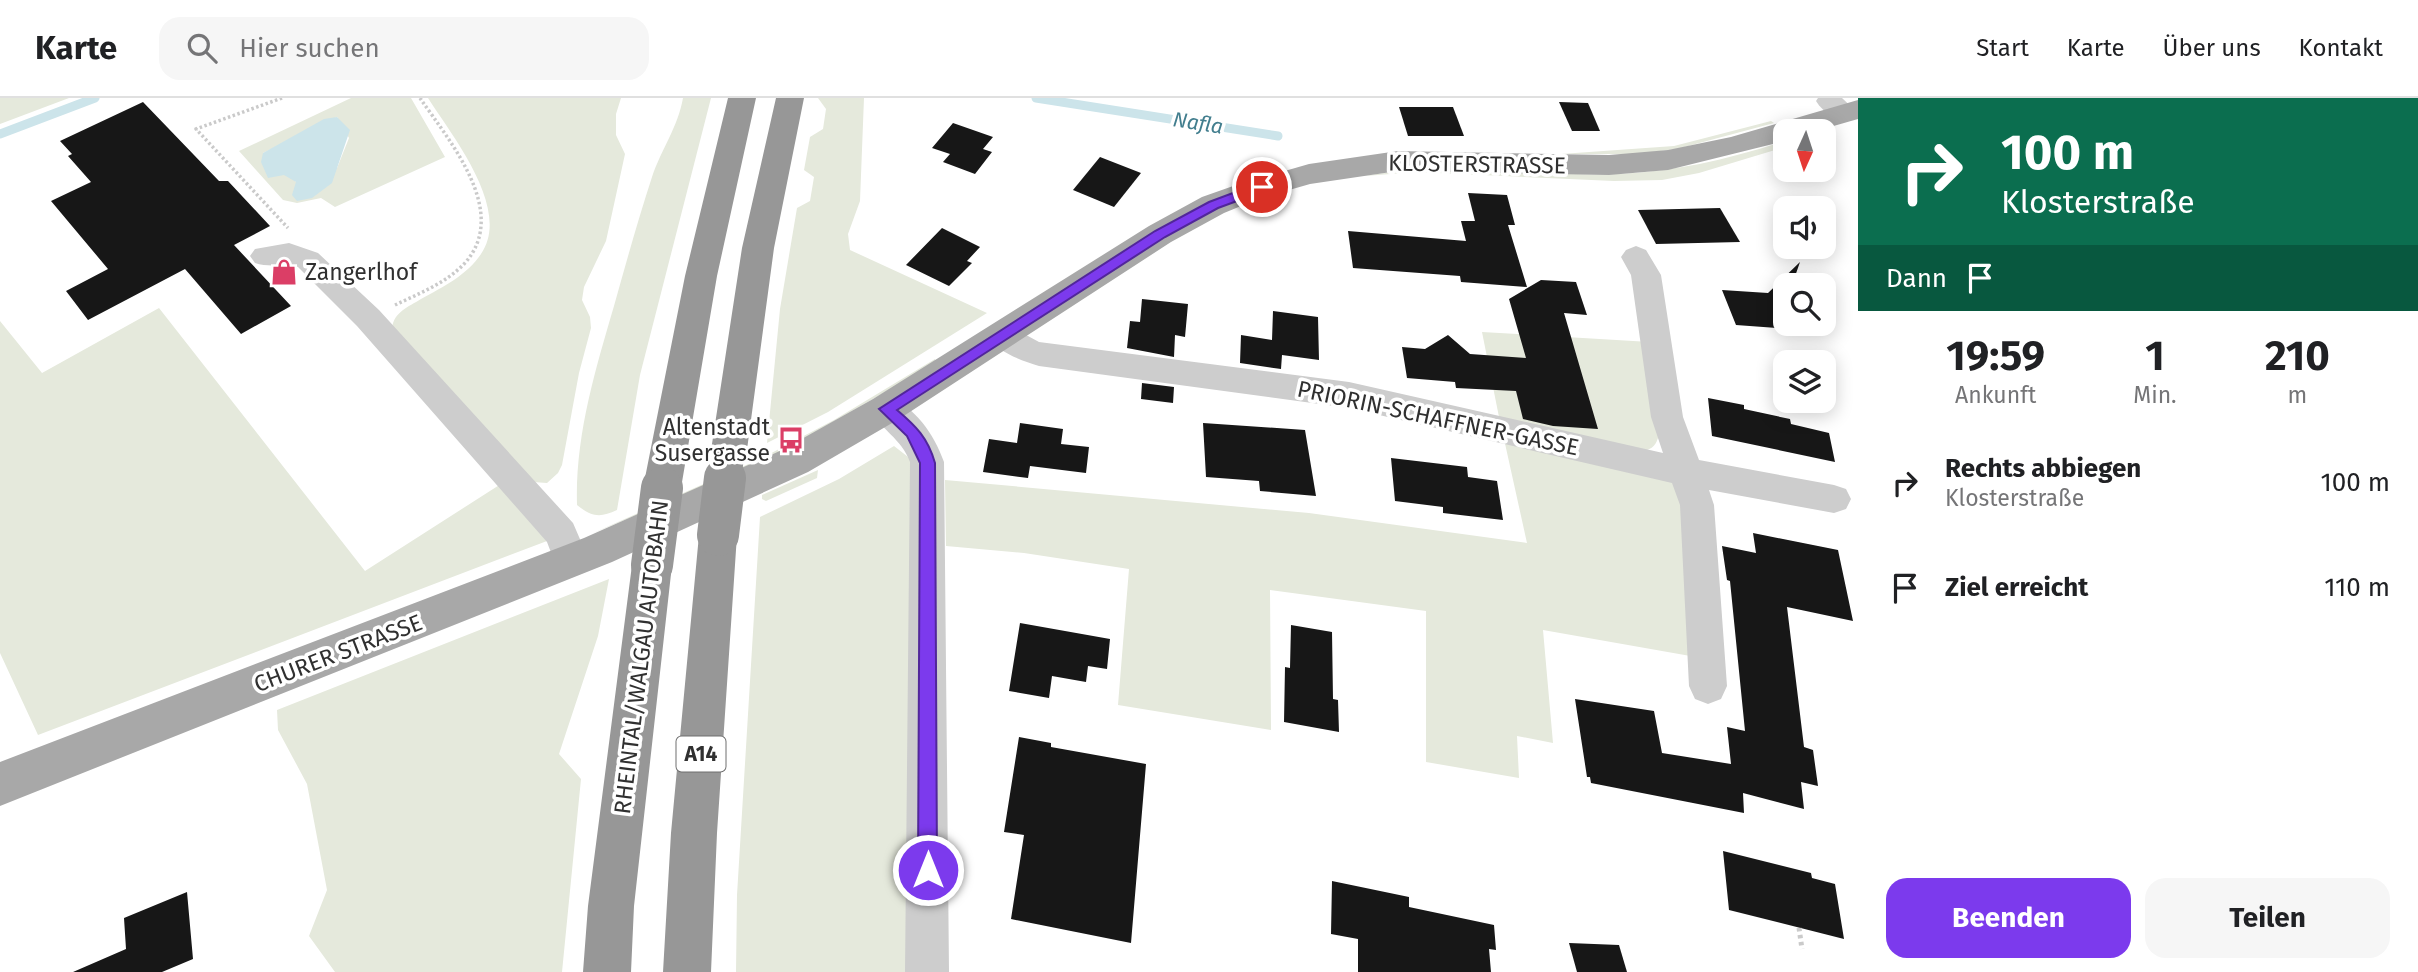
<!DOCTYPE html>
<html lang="de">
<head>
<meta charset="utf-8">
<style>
  body { margin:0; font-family:"Fira Sans",sans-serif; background:#f6f6f6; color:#202124; height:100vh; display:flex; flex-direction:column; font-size:26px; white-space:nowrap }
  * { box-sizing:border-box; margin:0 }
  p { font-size:23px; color:#757577 }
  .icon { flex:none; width:38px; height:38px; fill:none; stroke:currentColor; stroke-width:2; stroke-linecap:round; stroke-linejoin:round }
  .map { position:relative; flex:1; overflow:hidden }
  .drawer { display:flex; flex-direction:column; background:#fff; width:560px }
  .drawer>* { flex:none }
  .guide { background:#0b6e4f; color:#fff; overflow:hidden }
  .needle { width:46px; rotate:183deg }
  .fabs { position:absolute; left:1773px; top:21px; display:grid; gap:14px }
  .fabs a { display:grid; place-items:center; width:63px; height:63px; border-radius:14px; background:#fff; box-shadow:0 4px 18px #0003; font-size:35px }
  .pin { position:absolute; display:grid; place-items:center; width:60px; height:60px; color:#fff; margin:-30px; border:4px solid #fff; border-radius:50%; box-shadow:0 2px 7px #0007 }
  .me { position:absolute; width:77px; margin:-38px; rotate:0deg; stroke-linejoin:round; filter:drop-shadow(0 0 5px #0008) }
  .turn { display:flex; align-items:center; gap:24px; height:147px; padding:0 28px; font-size:32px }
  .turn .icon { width:91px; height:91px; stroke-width:2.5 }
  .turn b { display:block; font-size:49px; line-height:60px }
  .then { display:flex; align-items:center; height:66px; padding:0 28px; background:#0003; gap:14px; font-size:26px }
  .eta { display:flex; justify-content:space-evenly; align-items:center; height:119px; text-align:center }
  .eta b { font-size:42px; font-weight:700; line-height:49px }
  .cta { display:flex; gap:14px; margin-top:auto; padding:14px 28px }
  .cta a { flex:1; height:80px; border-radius:21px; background:#7c3aed; color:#fff; font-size:28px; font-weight:700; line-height:80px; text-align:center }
  .cta a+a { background:#f6f6f6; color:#202124 }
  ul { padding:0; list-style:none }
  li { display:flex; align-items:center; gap:21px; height:105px; padding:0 28px }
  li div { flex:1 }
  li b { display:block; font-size:26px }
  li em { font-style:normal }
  header { display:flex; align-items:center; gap:42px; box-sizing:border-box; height:98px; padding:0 35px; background:#fff; border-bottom:2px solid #e0e0e0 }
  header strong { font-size:33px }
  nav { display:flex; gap:38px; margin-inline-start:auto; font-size:24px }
  .search { width:490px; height:63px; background:#f6f6f6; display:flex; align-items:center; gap:18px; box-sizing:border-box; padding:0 24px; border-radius:21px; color:#757577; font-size:26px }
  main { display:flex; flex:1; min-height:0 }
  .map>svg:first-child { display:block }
  .green { fill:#e5e9dc; fill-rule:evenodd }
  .water { fill:#cce4ea }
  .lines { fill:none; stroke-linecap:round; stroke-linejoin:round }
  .stream { stroke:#cce4ea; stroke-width:9 }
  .building { fill:#171717 }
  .path-far1 { stroke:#cacaca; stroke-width:3.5; stroke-dasharray:2.5 2.5; stroke-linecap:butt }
  .path { stroke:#cacaca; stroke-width:5; stroke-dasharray:3.5 3.5; stroke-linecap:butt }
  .minor { fill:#cdcdcd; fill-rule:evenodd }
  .major { fill:#a8a8a8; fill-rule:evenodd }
  .highway { fill:#979797; fill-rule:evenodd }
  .highway-bridge-far1 { stroke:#979797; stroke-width:32 }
  .highway-bridge { stroke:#979797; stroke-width:42 }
  .route { fill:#7c3aed; stroke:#51269a; stroke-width:2 }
  .labels { text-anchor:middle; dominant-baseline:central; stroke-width:7; stroke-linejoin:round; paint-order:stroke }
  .far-water-label { font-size:21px; font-style:italic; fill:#427e8e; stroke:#fff }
  .shield { fill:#fff; stroke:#6e6e6e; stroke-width:2 }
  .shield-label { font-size:21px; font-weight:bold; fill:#303030 }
  .street-label { font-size:23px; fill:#303030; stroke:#fff }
  .poi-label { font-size:23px; fill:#303030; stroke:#fff; text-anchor:start }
</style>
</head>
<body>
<header>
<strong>Karte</strong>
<div class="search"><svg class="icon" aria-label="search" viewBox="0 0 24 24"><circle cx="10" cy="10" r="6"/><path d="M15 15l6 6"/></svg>Hier suchen</div>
<nav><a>Start</a><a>Karte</a><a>Über uns</a><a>Kontakt</a></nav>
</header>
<main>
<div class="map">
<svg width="1858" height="874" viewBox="0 0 1858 874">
  <rect width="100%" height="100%" fill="#fff"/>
  <!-- green -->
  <g class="green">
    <polygon points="0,0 69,0 0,26"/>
    <path d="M351 0H411L445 59 335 109 321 100 297 105 283 102 239 53ZM337 19 349 40 337 70 296 84 263 55Z"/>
    <path d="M428 0H621L616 16V37L625 56 606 143 584 189 582 202 590 219 591 230 579 275 562 367 558 375 547 385 533 384 392 230C394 214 408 209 421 201 443 189 467 177 481 156 512 111 452 38 428 0Z"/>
    <path d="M683 0H711L640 277 617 412C600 420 592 419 577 407 575 338 595 273 614 208 626 165 638 122 652 79 661 52 678 29 683 0Z"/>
    <polygon points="818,0 864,0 860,103 848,136 850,152 987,215 828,314 767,345 780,211 797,110 810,103 814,79 804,72 810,39 823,31 826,11"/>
    <polygon points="1771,23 1774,25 1677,51 1636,56 1561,56 1674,48"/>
    <path d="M1785 43V49L1699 75 1662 82 1614 83 1416 74 1365 78C1447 63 1534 79 1617 76 1675 74 1730 61 1785 43Z"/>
    <polygon points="159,210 365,473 504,384 547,443 38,637 0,555 0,223 42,275"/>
    <path d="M1482 234 1650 244 1659 337C1656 347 1653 351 1643 353L1500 324Z"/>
    <polygon points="935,261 936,265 759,366 591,436 762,360 834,322"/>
    <polygon points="1504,341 1680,386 1696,559 1543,532 1553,645 1517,638 1519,680 1426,664 1426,513 1270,492 1271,632 1118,607 1129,471 1024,455 946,448 945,382 1309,415 1527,445"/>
    <polygon points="894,348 912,362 912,874 736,874 737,797 760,419 839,381"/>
    <polygon points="818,372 817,380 766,403 762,401 762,397"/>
    <polygon points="609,481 598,538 559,656 581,681 562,874 335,874 309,838 327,792 307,686 278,632 277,612"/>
  </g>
  <!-- water -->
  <polygon class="water" points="337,19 350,32 332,85 312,100 297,103 292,97 296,84 284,77 268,80 261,64 263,55 324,21"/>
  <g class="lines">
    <!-- stream -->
    <g class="stream">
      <polyline points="1036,0 1278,38"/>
      <polyline points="0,36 95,0"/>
    </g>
  </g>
  <!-- building -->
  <g class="building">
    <polygon points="143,4 219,83 228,83 270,128 234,147 291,208 241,236 185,171 88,222 66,193 108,171 51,103 91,84 68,58 72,56 60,43"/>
    <polygon points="1559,4 1588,5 1600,33 1572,33"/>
    <polygon points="1399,9 1453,9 1464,38 1408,38"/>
    <polygon points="953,25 993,39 983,51 992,54 975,76 943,64 950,56 932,50"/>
    <polygon points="1100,59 1141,75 1114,109 1073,92"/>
    <polygon points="1468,95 1507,97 1515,127 1508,127 1527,189 1461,184 1460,178 1353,170 1348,133 1466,143 1461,123 1475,123"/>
    <polygon points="1720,110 1740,144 1656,146 1638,112"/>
    <polygon points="942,130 980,149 967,163 972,165 949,188 906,167"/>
    <polygon points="1800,164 1792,187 1785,187 1785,208 1777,230 1736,227 1722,192 1768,195"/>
    <polygon points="1541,182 1576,184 1587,217 1564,215 1598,331 1553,328 1523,321 1516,293 1456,290 1455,284 1407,280 1402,249 1425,251 1448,237 1470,256 1526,260 1509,201"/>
    <polygon points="1142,201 1188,206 1185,239 1175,237 1174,259 1127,250 1130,223 1140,224"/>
    <polygon points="1273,213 1318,219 1319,262 1282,257 1281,271 1240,265 1241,237 1272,242"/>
    <polygon points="1142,285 1174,289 1173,305 1141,301"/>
    <polygon points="1708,300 1744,307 1744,311 1790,321 1791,326 1829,335 1835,364 1712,338"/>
    <polygon points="1020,325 1063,331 1061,346 1089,349 1086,375 1030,368 1028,380 983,374 989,341 1017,345"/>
    <polygon points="1203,325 1305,332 1316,398 1260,393 1259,383 1206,379"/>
    <polygon points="1391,360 1467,369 1468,379 1497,383 1503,422 1443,415 1443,409 1395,403"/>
    <polygon points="1753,435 1838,452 1853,523 1787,509 1804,649 1813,652 1818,688 1801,684 1804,711 1743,695 1744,715 1591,685 1590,679 1587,679 1575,601 1654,613 1662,655 1731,666 1727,629 1745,633 1730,483 1727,482 1722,448 1756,455"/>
    <polygon points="1020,525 1110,541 1107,571 1088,568 1086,584 1052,578 1049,600 1009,593"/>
    <polygon points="1291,527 1332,534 1333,601 1338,602 1339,634 1284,624 1285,569 1290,570"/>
    <polygon points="1019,639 1051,645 1051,649 1146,666 1131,845 1011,821 1024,737 1004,734"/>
    <polygon points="1723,753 1811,775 1812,780 1835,786 1844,841 1729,812"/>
    <polygon points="1332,783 1409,799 1409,809 1494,827 1496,852 1489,851 1491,874 1358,874 1358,841 1331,836"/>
    <polygon points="187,794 193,861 162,874 73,874 126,851 124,820"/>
    <polygon points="1569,845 1619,847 1627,874 1577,874"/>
  </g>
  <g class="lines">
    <!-- path-far1 -->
    <g class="path-far1">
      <polyline points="282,0 196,31 288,130"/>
      <path d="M395 207C418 196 446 185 464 166 511 115 450 44 420 0"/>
    </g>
    <!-- path -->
    <polyline class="path" points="1799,830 1802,851"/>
    <!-- minor -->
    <g class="minor">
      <path d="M1818 0H1842L1858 15 1854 21C1839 25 1825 17 1816 3Z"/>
      <path d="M289 145 318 155 379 212 573 425 589 462 584 473 571 477 558 473 547 444 357 228 298 169C283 165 269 170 255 165L250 158 255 151Z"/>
      <path d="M1636 148 1646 152 1661 177 1683 319 1699 362 1834 387 1846 391 1851 401 1846 411 1834 415 1709 392 1714 407 1727 588 1721 601 1708 606 1695 601 1689 588 1680 407 1672 385 1349 310 1039 268C1020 262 996 254 987 236L991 228 1002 224 1039 244 1349 284 1663 355 1651 319 1631 177 1621 159 1626 152Z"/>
      <path d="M886 298C915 308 934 336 944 364L949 874H905L910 364C902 341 880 331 870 311L875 302Z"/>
    </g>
    <!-- major -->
    <polygon class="major" points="1858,2 1858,21 1816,33 1785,33 1785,43 1668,72 1609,77 1398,73 1310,86 1258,101 1224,115 1171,144 899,321 808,374 612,464 0,708 0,664 584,440 782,352 873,301 1149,128 1202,99 1236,87 1309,66 1398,53 1609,57 1668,52 1731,39"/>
    <!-- highway -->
    <g class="highway">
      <polygon points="728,0 756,0 717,178 681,390 675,401 662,406 649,401 643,390 685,178"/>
      <polygon points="776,0 804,0 774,150 746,359 741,370 728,374 715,370 710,359 742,150"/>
      <polygon points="718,420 732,425 737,437 717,735 711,874 663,874 671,735 699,437 704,425"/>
      <polygon points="652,450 666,455 672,467 634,808 631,874 583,874 588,808 632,467 638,455"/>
    </g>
    <!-- highway-bridge-far1 -->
    <polyline class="highway-bridge-far1" points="725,382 728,359"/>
    <!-- highway-bridge -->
    <g class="highway-bridge">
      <polyline points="718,437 725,380"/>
      <polyline points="652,467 662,390"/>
    </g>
  </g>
  <!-- route -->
  <path class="route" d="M1262 84 1269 89 1267 92 1218 110 1165 139 897 312C916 328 928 340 935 365L937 772 934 778 928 781 921 778 918 772 920 365 907 338 879 311 1155 133 1209 104Z"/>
  <!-- icons -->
  <defs>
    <g id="shop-bare" transform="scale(2.1)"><path d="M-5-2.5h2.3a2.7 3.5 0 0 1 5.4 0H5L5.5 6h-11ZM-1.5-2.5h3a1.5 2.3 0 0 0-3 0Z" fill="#db3e66" stroke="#fff" stroke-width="2.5" paint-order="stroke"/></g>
    <g id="bus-bare" transform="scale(2.1)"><path d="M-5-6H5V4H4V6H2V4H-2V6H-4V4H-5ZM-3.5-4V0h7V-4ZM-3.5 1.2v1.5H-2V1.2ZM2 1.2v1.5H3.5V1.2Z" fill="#db3e66" stroke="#fff" stroke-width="2.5" paint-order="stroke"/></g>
  </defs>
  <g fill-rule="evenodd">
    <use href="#shop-bare" x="284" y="174"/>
    <use href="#bus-bare" x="791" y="342"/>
  </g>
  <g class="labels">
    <!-- far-water labels -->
    <g class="far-water-label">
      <text transform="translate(1198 25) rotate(9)">Nafla</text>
    </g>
    <!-- shield labels -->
    <rect class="shield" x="676.5" y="638.5" width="49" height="35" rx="5"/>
    <g class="shield-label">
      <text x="701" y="656">A14</text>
    </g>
    <!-- street labels -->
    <g class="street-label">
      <text transform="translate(1477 66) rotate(1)">KLOSTERSTRASSE</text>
      <text transform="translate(1438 320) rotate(12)">PRIORIN-SCHAFFNER-GASSE</text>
      <text transform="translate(338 555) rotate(-21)">CHURER STRASSE</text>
      <text transform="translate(641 559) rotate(-83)">RHEINTAL/WALGAU AUTOBAHN</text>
    </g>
    <!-- poi labels -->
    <g class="poi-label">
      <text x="305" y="174">Zangerlhof</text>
      <text x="770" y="329" text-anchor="end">Altenstadt<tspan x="770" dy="26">Susergasse</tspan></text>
    </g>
  </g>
</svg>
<div class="fabs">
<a><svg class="needle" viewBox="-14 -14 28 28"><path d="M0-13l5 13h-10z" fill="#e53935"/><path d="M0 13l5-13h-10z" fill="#757577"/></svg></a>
<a><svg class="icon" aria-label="sound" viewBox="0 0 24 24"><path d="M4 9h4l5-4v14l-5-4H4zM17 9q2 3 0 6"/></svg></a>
<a><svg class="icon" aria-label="search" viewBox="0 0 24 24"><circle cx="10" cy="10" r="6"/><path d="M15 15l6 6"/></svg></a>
<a><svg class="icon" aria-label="layers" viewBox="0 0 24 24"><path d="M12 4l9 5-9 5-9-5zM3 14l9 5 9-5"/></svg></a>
</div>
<div class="pin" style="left:1262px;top:89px;background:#d93025"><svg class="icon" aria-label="arrive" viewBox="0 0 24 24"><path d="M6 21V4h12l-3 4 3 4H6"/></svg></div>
<svg class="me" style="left:928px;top:772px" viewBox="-20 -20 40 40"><circle r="17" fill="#7c3aed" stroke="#fff" stroke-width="3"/><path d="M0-11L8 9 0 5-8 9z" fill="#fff"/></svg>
</div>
<section class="drawer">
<div class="guide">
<div class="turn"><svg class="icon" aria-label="right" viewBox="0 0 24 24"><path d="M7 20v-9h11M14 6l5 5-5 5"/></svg><div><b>100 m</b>Klosterstraße</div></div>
<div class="then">Dann<svg class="icon" aria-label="arrive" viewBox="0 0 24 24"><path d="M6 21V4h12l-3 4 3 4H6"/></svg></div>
</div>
<div class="eta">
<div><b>19:59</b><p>Ankunft</p></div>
<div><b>1</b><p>Min.</p></div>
<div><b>210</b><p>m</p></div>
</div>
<ul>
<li><svg class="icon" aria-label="right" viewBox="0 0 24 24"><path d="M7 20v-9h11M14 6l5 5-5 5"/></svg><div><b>Rechts abbiegen</b><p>Klosterstraße</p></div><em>100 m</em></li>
<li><svg class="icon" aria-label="arrive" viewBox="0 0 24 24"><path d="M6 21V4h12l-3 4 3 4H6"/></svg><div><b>Ziel erreicht</b></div><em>110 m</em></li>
</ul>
<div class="cta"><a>Beenden</a><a>Teilen</a></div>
</section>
</main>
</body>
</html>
